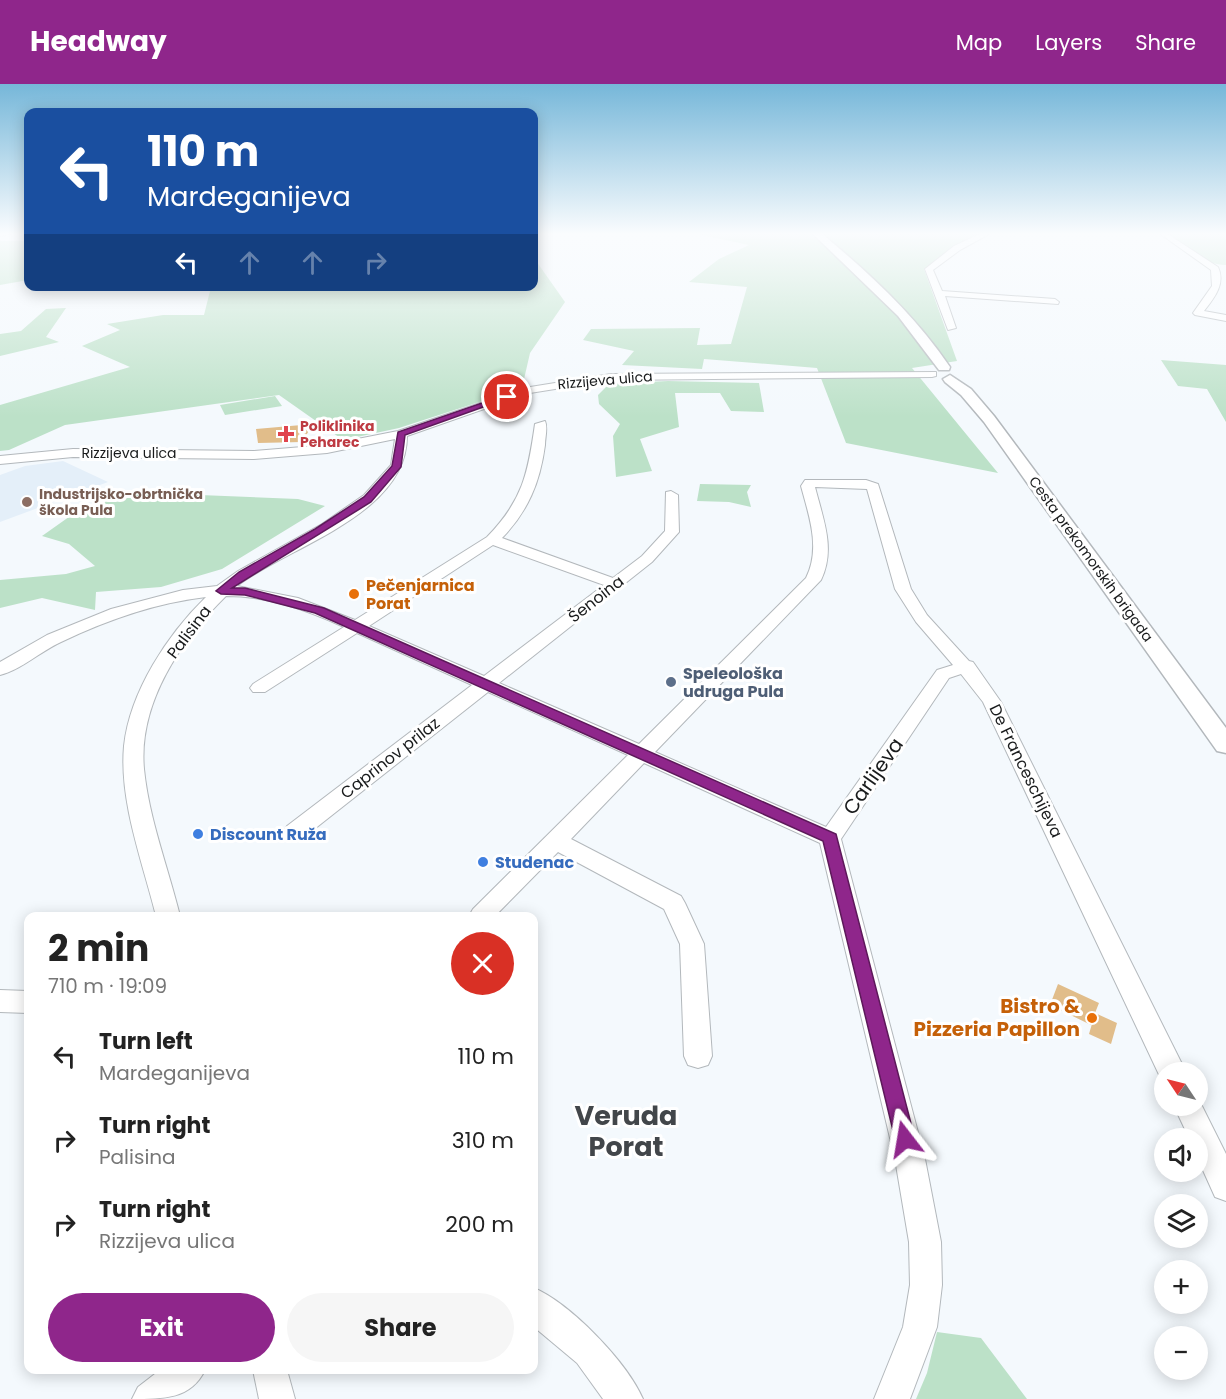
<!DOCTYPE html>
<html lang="en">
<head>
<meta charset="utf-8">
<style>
  body { margin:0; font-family:Poppins,sans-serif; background:#f6f6f6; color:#222; height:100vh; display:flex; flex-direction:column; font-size:22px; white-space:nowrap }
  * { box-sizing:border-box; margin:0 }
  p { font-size:20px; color:#767676 }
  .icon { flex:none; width:33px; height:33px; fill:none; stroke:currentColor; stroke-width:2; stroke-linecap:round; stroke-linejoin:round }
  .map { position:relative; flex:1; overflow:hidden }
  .sheet { position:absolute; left:24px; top:828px; width:514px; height:462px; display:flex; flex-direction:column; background:#fff; border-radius:12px; box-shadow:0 3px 15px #0003 }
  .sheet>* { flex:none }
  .hud { position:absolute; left:24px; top:24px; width:514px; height:183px; border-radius:12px; box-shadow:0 3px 15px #0003; background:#1a4fa0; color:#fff; overflow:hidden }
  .needle { width:39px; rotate:305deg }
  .controls { position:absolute; left:1154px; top:978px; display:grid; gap:12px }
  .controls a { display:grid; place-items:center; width:54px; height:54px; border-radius:50%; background:#fff; box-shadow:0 3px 15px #0003; font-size:30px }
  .pin { position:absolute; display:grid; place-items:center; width:51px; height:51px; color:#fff; margin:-26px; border:3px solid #fff; border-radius:50%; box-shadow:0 2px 6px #0007 }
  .me { position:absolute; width:66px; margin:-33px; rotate:346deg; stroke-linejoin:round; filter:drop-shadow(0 0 4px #0008) }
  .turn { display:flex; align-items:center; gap:21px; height:126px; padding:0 24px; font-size:27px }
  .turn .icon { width:78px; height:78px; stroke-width:2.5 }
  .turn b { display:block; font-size:42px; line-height:51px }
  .lanes { display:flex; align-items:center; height:57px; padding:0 24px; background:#0003; justify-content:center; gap:30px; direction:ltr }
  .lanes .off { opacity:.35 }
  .round { display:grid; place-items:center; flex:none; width:63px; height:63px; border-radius:32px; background:#f6f6f6 }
  .head { display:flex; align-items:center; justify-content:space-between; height:102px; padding:0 24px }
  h1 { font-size:36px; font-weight:700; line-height:45px }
  .primary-button { display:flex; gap:12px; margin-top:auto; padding:12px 24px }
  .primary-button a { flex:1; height:69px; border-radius:36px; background:#8f268b; color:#fff; font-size:24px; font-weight:700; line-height:69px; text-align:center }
  .primary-button a+a { background:#f6f6f6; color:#222 }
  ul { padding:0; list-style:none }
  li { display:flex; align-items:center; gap:18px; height:84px; padding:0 24px }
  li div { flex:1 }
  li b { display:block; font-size:22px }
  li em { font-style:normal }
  header { display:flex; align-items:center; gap:36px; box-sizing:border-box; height:84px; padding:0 30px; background:#8f268b; color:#fff }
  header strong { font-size:28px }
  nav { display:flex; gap:33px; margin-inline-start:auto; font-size:21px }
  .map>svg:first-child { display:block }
  .built { fill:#e4eff9 }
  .green { fill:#bce1c8 }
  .building { fill:#e1bd8a }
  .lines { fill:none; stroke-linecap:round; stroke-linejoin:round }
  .minor-casing { stroke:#b3b8bc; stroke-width:2 }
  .major-casing { stroke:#b3b8bc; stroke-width:3 }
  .minor { fill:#fff; fill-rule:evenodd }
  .major { fill:#fff; fill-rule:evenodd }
  .route { fill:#8f268b; stroke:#5d195a; stroke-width:1.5 }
  .health-dot { fill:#e0444e; stroke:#fff; stroke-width:2 }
  .education-dot { fill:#8d6e63; stroke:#fff; stroke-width:2 }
  .food-dot { fill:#e8710a; stroke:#fff; stroke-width:2 }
  .service-dot { fill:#5c6f8a; stroke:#fff; stroke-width:2 }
  .shop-dot { fill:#3f7fe0; stroke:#fff; stroke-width:2 }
  .labels { text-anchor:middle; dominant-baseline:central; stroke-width:6; stroke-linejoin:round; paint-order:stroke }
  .far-street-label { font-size:14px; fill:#191b1c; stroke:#fff }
  .far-health-label { font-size:14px; font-weight:bold; fill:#be3a42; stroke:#fff; text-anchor:start }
  .far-education-label { font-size:14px; font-weight:bold; fill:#785e54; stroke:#fff; text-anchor:start }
  .food-label { font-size:16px; font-weight:bold; fill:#c56008; stroke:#fff; text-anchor:start }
  .street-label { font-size:16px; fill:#191b1c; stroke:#fff }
  .service-label { font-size:16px; font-weight:bold; fill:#4e5e75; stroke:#fff; text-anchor:start }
  .shop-label { font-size:16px; font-weight:bold; fill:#366cbe; stroke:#fff; text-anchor:start }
  .near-street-label { font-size:20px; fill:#191b1c; stroke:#fff }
  .near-food-label { font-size:20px; font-weight:bold; fill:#c56008; stroke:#fff; text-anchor:end }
  .near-district-label { font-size:27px; font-weight:bold; fill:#42464a; stroke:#fff }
</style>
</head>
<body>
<header>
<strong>Headway</strong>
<nav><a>Map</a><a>Layers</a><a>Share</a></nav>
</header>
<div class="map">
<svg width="1226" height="1315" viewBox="0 0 1226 1315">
  <rect width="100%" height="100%" fill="#f4f9fd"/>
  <!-- built -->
  <polygon class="built" points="63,377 108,398 0,438 0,391 25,382"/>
  <!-- green -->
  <g class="green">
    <polygon points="692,149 981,149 952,163 924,185 957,277 912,284 998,389 846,359 817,284 704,275 702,285 622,281 634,267 583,256 591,245 700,244 697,261 731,260 747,203 689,198 719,175 749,161"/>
    <path d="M1164 149H1226V181C1201 180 1183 163 1164 149Z"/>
    <polygon points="0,157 28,157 28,196 0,201"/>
    <polygon points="534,174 565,218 530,269 522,304 399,344 343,356 279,311 65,341 9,366 0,367 0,321 130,283 82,262 120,246 107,240 163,231 204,231 211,203 534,202"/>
    <polygon points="66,224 46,253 59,258 0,272 0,250 21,247 46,225"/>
    <polygon points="1161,276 1226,281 1226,338 1207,305 1178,302"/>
    <polygon points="668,297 759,299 764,328 731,327 720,309 675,309 679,343 640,355 652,387 616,393 613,352 620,340 599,320 598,311 609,300"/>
    <polygon points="275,312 282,322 225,331 220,321"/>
    <polygon points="700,400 751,401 747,408 751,423 729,418 697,417"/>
    <polygon points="175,410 298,415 325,422 222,485 161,503 96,508 95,526 42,514 0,524 0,496 66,490 95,482 69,460 42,452 83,423 126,411"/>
    <polygon points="937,1248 981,1254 1027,1315 916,1315 927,1289"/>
  </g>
  <!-- building -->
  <g class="building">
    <polygon points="313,340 302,358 258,359 256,345"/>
    <polygon points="1058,900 1099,919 1095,929 1117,939 1111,960 1089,950 1094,933 1091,941 1050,921"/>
  </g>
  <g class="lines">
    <!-- minor casing -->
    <g class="minor-casing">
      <g id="minor">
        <polygon points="0,149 14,149 0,152"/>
        <polygon points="982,149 991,149 960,166 933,186 942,207 1055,215 1059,218 1058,220 945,212 956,244 948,246 925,185 954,162"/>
        <path d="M1159 149H1166L1218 183C1226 200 1214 214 1204 227L1226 231V237L1195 231 1193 229 1212 202 1211 186Z"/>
        <path d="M936 288V292L932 293 611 296 530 309 407 352C407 431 289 462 237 502L298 514 355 536 487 453C523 416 528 389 535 340L545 337C548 344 545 353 545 361 540 399 528 427 502 454L613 494 642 472 665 447 666 408 671 407 678 411 679 448 652 478 499 599 639 660 806 494C821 464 809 432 801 402L805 396H866L878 400 911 505 927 531 969 577 973 578 1001 618 1186 988H1164L1162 997 983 618 961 590 949 594 841 755 925 1075 941 1158 942 1201 937 1243 910 1315H874L903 1243 910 1201 909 1158 895 1075 820 759 644 679 571 755 681 812 685 819 704 860 712 972 708 981 698 984 688 981 684 972 680 860 664 825 558 768 495 832H469L473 825 628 671 488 608 303 754 295 756 287 754 284 748 287 742 472 601 357 549 265 608H253L250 604 253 600 344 543C306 526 268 512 226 512 181 556 138 619 144 685 149 735 168 783 180 832H156C143 779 119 718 124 662 130 607 168 550 206 513 155 519 107 536 61 558 41 567 21 586 0 591V578L47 551 111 525 183 506 217 502 238 487 322 440 364 411 391 381 395 355 327 369 254 375 73 373 0 380V372L73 365 254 367 327 361 398 347 524 304 611 290ZM815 403 867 405 895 505 916 538 953 581 937 586 826 743 655 668 821 496C836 465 823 435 815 403ZM493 461 604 501 484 592 369 542Z"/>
        <polygon points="0,906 28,907 28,929 0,928"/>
        <polygon points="1197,1012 1226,1070 1226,1117 1215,1113 1197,1073 1197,1054 1189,1054 1174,1022 1197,1022"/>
        <path d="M534 1204C571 1220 627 1278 643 1315H603L577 1279 534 1243Z"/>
        <path d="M160 1286H205C191 1315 164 1315 132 1315L138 1303Z"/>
        <polygon points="253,1286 287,1286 295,1315 259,1315"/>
      </g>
    </g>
    <!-- major casing -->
    <g class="major-casing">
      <g id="major">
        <path d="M812 149H821C869 189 915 231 950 283L949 286H939L898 232Z"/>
        <polygon points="950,291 971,305 994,332 1226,644 1226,669 1217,667 984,338 961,311 945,298 943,295"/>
      </g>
    </g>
    <!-- minor -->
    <use href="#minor" class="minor"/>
    <!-- major -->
    <use href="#major" class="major"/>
  </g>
  <!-- sky -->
  <linearGradient id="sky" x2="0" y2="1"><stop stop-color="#76b7d9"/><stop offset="0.45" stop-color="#fafcfe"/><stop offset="1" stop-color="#fafcfe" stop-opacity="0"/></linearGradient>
  <rect width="1226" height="333" fill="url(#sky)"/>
  <!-- route -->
  <polygon class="route" points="505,311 511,313 405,351 401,383 371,418 232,504 245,504 324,524 836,750 915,1055 912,1062 905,1065 898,1062 895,1055 823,757 315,529 245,511 221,510 216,507 239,488 315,445 364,413 392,382 398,348"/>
  <!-- markers -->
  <path class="health-dot" d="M283 341h6v6h6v6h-6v6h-6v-6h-6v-6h6z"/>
  <circle class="education-dot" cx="27" cy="418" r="6"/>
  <g class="food-dot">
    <circle cx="354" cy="510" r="6"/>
    <circle cx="1092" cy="934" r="6"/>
  </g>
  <circle class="service-dot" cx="671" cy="598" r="6"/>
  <g class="shop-dot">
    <circle cx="198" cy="750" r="6"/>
    <circle cx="483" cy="778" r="6"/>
  </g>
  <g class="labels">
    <!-- far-street labels -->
    <g class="far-street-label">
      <text transform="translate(605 296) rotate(-5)">Rizzijeva ulica</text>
      <text x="129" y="369">Rizzijeva ulica</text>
      <text transform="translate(1091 475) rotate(54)">Cesta prekomorskih brigada</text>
    </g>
    <!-- far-health labels -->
    <g class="far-health-label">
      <text x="300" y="342">Poliklinika<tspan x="300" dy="16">Peharec</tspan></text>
    </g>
    <!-- far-education labels -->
    <g class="far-education-label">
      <text x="39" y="410">Industrijsko-obrtnička<tspan x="39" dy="16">škola Pula</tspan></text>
    </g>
    <!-- food labels -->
    <g class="food-label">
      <text x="366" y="501">Pečenjarnica<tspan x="366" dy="18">Porat</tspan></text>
    </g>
    <!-- street labels -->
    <g class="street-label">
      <text transform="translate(596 515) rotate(-38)">Šenoina</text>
      <text transform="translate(189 548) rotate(-53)">Palisina</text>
      <text transform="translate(390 674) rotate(-38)">Caprinov prilaz</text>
      <text transform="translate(1026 687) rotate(64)">De Franceschijeva</text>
    </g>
    <!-- service labels -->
    <g class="service-label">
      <text x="683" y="589">Speleološka<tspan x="683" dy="18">udruga Pula</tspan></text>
    </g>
    <!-- shop labels -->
    <g class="shop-label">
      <text x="210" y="750">Discount Ruža</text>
      <text x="495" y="778">Studenac</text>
    </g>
    <!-- near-street labels -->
    <g class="near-street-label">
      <text transform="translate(873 692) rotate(-55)">Carlijeva</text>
    </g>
    <!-- near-food labels -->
    <g class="near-food-label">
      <text x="1080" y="922">Bistro &amp;<tspan x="1080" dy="23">Pizzeria Papillon</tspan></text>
    </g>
    <!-- near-district labels -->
    <g class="near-district-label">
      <text x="626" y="1031">Veruda<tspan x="626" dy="31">Porat</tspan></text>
    </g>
  </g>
</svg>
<div class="controls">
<a><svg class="needle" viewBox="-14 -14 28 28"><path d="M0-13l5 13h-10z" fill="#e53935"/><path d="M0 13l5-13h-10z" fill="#767676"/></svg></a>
<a><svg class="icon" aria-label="sound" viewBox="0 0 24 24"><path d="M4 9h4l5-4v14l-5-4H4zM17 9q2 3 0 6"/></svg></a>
<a><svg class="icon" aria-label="layers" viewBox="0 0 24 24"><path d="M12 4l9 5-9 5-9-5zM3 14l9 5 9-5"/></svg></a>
<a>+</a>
<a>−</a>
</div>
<div class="pin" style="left:507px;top:313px;background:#d93025"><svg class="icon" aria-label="arrive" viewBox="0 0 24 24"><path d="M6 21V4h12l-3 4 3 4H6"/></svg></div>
<svg class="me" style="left:905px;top:1055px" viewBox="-20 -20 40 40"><path d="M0-17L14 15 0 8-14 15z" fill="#8f268b" stroke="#fff" stroke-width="4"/></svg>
<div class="hud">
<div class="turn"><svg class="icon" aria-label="left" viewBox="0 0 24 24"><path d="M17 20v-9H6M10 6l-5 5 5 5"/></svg><div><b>110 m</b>Mardeganijeva</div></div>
<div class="lanes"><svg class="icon" aria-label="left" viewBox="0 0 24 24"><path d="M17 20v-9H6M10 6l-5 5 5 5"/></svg><svg class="icon off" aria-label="ahead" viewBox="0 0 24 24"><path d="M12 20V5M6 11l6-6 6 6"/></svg><svg class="icon off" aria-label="ahead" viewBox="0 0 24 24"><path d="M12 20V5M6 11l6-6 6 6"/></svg><svg class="icon off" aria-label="right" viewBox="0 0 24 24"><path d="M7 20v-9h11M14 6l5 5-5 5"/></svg></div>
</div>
<section class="sheet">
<div class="head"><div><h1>2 min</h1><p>710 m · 19:09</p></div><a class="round" style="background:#d93025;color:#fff"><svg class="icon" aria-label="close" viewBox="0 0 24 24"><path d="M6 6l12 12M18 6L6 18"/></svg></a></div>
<ul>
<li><svg class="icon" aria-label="left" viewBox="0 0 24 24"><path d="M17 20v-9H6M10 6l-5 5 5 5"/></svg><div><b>Turn left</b><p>Mardeganijeva</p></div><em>110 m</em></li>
<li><svg class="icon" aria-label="right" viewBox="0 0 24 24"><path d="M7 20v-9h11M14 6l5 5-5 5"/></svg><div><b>Turn right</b><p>Palisina</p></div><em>310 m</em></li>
<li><svg class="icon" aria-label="right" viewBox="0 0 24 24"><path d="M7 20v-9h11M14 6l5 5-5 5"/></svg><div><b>Turn right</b><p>Rizzijeva ulica</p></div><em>200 m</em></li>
</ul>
<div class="primary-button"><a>Exit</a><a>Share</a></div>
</section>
</div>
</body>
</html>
